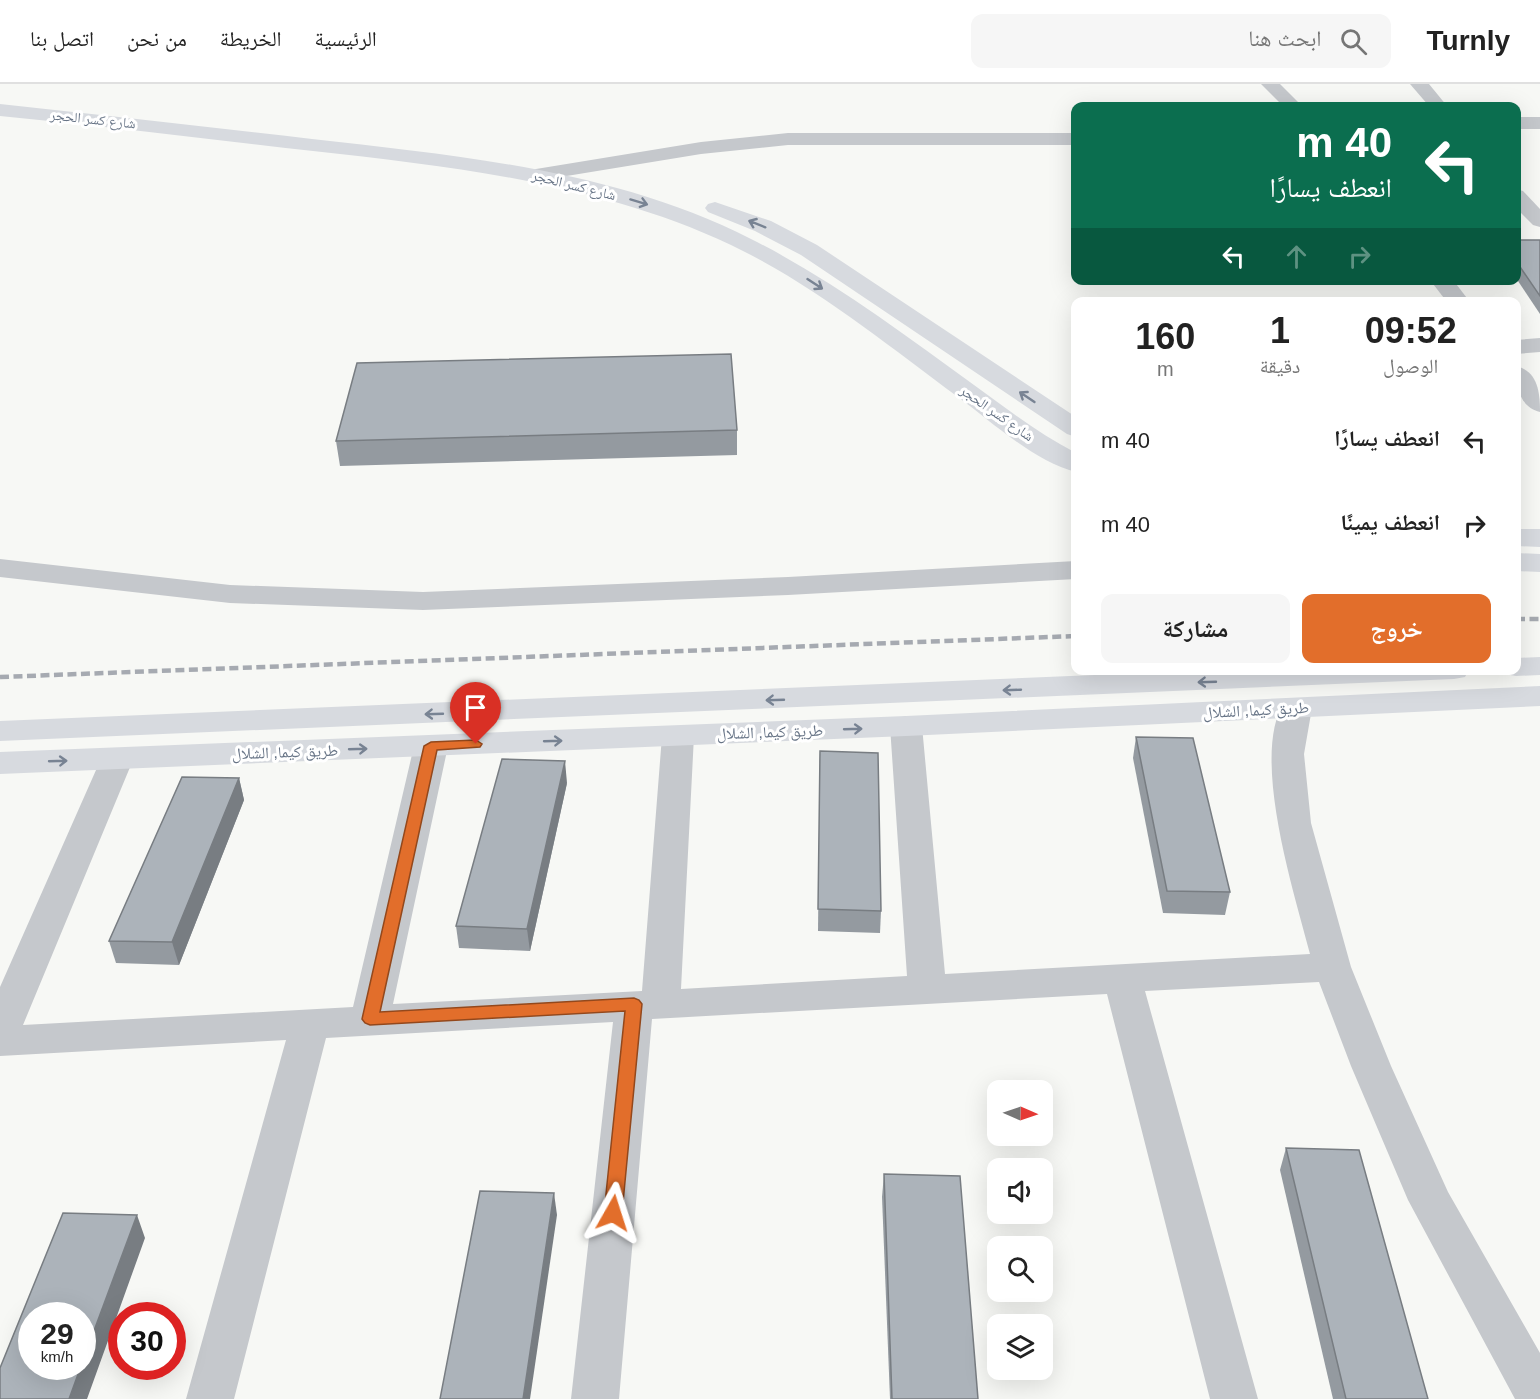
<!DOCTYPE html>
<html lang="ar">
<head>
<meta charset="utf-8">
<style>
  body { margin:0; font-family:Arial,"Noto Naskh Arabic",sans-serif; background:#f6f6f6; color:#222; direction:rtl; height:100vh; display:flex; flex-direction:column; font-size:22px; white-space:nowrap }
  * { box-sizing:border-box; margin:0 }
  p { font-size:20px; color:#767676 }
  .icon { flex:none; width:33px; height:33px; fill:none; stroke:currentColor; stroke-width:2; stroke-linecap:round; stroke-linejoin:round }
  .map { position:relative; flex:1; overflow:hidden; direction:ltr }
  .drawer { position:absolute; left:1071px; top:213px; width:450px; height:378px; display:flex; flex-direction:column; background:#fff; border-radius:12px; box-shadow:0 6px 24px #0002; direction:rtl }
  .drawer>* { flex:none }
  .guide { position:absolute; left:1071px; top:18px; width:450px; height:183px; border-radius:12px; box-shadow:0 6px 24px #0002; direction:rtl; background:#0b6e4f; color:#fff; overflow:hidden }
  .needle { width:39px; rotate:92deg }
  .controls { position:absolute; left:987px; top:996px; display:grid; gap:12px }
  .controls a { display:grid; place-items:center; width:66px; height:66px; border-radius:12px; background:#fff; box-shadow:0 6px 24px #0002; font-size:30px }
  .speed { position:absolute; left:18px; top:1218px; display:flex; gap:12px; font-size:30px; font-weight:700; text-align:center }
  .speed>* { display:grid; place-content:center; width:78px; height:78px; border-radius:50%; background:#fff; box-shadow:0 6px 24px #0002; line-height:1 }
  .speed small { font-size:15px; font-weight:400 }
  .speed .limit { border:9px solid #d22; background:#fff; color:#111 }
  .pin { position:absolute; display:grid; place-items:center; width:51px; height:51px; color:#fff; margin:-62px -26px; border-radius:50% 50% 50% 0; rotate:-45deg; box-shadow:0 0 6px #0007 }
  .pin .icon { rotate:45deg }
  .me { position:absolute; width:66px; margin:-33px; rotate:6deg; stroke-linejoin:round; filter:drop-shadow(0 0 4px #0008) }
  .turn { display:flex; align-items:center; gap:21px; height:126px; padding:0 30px; font-size:27px }
  .turn .icon { width:78px; height:78px; stroke-width:2.5 }
  .turn b { display:block; font-size:42px; line-height:51px }
  .lanes { display:flex; align-items:center; height:57px; padding:0 30px; background:#0003; justify-content:center; gap:30px; direction:ltr }
  .lanes .off { opacity:.35 }
  .eta { display:flex; justify-content:space-evenly; align-items:center; height:102px; text-align:center }
  .eta b { font-size:36px; font-weight:700; line-height:42px }
  .button { display:flex; gap:12px; margin-top:auto; padding:12px 30px }
  .button a { flex:1; height:69px; border-radius:12px; background:#e26e2b; color:#fff; font-size:24px; font-weight:700; line-height:69px; text-align:center }
  .button a+a { background:#f6f6f6; color:#222 }
  ul { padding:0; list-style:none }
  li { display:flex; align-items:center; gap:18px; height:84px; padding:0 30px }
  li div { flex:1 }
  li b { display:block; font-size:22px }
  li em { font-style:normal }
  header { display:flex; align-items:center; gap:36px; box-sizing:border-box; height:84px; padding:0 30px; background:#fff; border-bottom:2px solid #e0e0e0 }
  header strong { font-size:28px }
  nav { display:flex; gap:33px; margin-inline-start:auto; font-size:21px }
  .search { width:420px; height:54px; background:#f6f6f6; display:flex; align-items:center; gap:15px; box-sizing:border-box; padding:0 21px; border-radius:12px; color:#767676; font-size:22px }
  .map>svg:first-child { display:block }
  .lines { fill:none; stroke-linecap:round; stroke-linejoin:round }
  .minor { fill:#c5c8cc; fill-rule:evenodd }
  .major { fill:#d7dadf; fill-rule:evenodd }
  .highway { fill:#d7dadf; fill-rule:evenodd }
  .rail { stroke:#a6aab1; stroke-width:4.5; stroke-dasharray:9 4.5; stroke-linecap:butt }
  .wall { fill:#949aa0 }
  .shaded-wall { fill:#787d82 }
  .building { fill:#acb3ba; stroke:#787d82; stroke-width:1.5 }
  .oneway { stroke:#788393 }
  .route { fill:#e26e2b; stroke:#93481c; stroke-width:1.5 }
  .labels { text-anchor:middle; dominant-baseline:central; stroke-width:6; stroke-linejoin:round; paint-order:stroke }
  .far-street-label { font-size:14px; fill:#677486; stroke:#fff }
  .street-label { font-size:16px; fill:#677486; stroke:#fff }
</style>
</head>
<body>
<header>
<strong>Turnly</strong>
<div class="search"><svg class="icon" aria-label="search" viewBox="0 0 24 24"><circle cx="10" cy="10" r="6"/><path d="M15 15l6 6"/></svg>ابحث هنا</div>
<nav><a>الرئيسية</a><a>الخريطة</a><a>من نحن</a><a>اتصل بنا</a></nav>
</header>
<div class="map">
<svg width="1540" height="1315" viewBox="0 0 1540 1315">
  <rect width="100%" height="100%" fill="#f7f8f5"/>
  <g class="lines">
    <!-- minor -->
    <g class="minor">
      <polygon points="1261,0 1280,0 1302,22 1283,22"/>
      <polygon points="1410,0 1429,0 1447,22 1429,22"/>
      <rect x="1516" y="33" width="24" height="12"/>
      <polygon points="788,49 1076,49 1076,61 788,61 701,70 536,97 529,95 526,91 529,87 536,85 701,58"/>
      <polygon points="1516,105 1523,107 1540,125 1540,143 1533,141 1516,124"/>
      <polygon points="1430,196 1453,196 1470,218 1447,218"/>
      <polygon points="1540,254 1540,268 1516,270 1516,256"/>
      <path d="M1516 282C1538 287 1540 309 1540 328 1518 322 1516 301 1516 282Z"/>
      <polygon points="0,475 230,501 423,508 788,493 1076,477 1076,495 788,511 423,526 230,519 0,493"/>
      <path d="M1296 614 1307 617 1312 624 1304 670 1311 739 1351 883 1391 982 1448 1108 1540 1269V1315H1515L1408 1116 1351 982 1319 898 1145 907 1258 1315H1210L1107 910 652 935 619 1315H571L613 938 326 954 234 1315H186L286 956 0 972V903L104 668 116 665 128 668 133 676 23 941 353 923 414 662 419 655 431 652 443 655 448 662 393 920 642 907 662 652 666 645 678 642 690 645 694 652 681 905 907 892 890 642 894 635 906 632 918 635 922 642 945 890 1310 870C1295 811 1249 670 1285 617Z"/>
    </g>
    <!-- major -->
    <g class="major">
      <path d="M0 20C104 31 208 43 312 55 461 72 615 86 751 155 831 195 902 249 974 301 1007 325 1039 350 1076 369V388C1035 378 992 338 958 313 885 259 813 200 731 161 599 99 456 83 313 67 208 55 104 42 0 32Z"/>
      <polygon points="715,118 771,137 817,161 1076,333 1076,353 1067,350 801,171 755,147 708,128 705,124 708,120"/>
      <polygon points="1516,445 1540,445 1540,463 1516,462"/>
      <polygon points="1516,469 1540,470 1540,488 1516,487"/>
    </g>
    <!-- highway -->
    <g class="highway">
      <polygon points="1540,573 1540,591 1516,592 1505,590 1503,586 1516,586 1516,574"/>
      <polygon points="1215,586 1469,586 1465,593 1454,595 0,657 0,637"/>
      <polygon points="1540,602 1540,622 906,652 0,690 0,668 906,632"/>
    </g>
    <!-- rail -->
    <g class="rail">
      <polyline points="1516,535 1540,535"/>
      <polyline points="0,593 1076,552"/>
    </g>
  </g>
  <!-- wall -->
  <g class="wall">
    <polygon points="1516,156 1540,156 1540,230 1516,194"/>
    <polygon points="737,346 737,371 340,382 336,357"/>
    <polygon points="1136,653 1230,808 1225,831 1163,829 1133,674"/>
    <polygon points="820,667 881,827 880,849 818,847"/>
    <polygon points="239,694 244,716 179,881 116,879 109,857"/>
    <polygon points="567,699 530,867 459,864 456,842"/>
    <polygon points="1286,1064 1428,1315 1333,1315 1280,1086"/>
    <polygon points="884,1090 978,1315 890,1315 882,1113"/>
  </g>
  <!-- shaded-wall -->
  <g class="shaded-wall">
    <polygon points="565,677 567,699 530,867 527,845"/>
    <polygon points="239,694 244,716 179,881 172,858"/>
    <polygon points="554,1109 557,1131 530,1315 523,1315"/>
    <polygon points="137,1131 145,1154 87,1315 69,1315 81,1282 82,1282 82,1279"/>
  </g>
  <!-- building -->
  <g class="building">
    <polygon points="1516,156 1540,156 1540,212 1516,177"/>
    <polygon points="731,270 737,346 336,357 357,279"/>
    <polygon points="1136,653 1193,654 1230,808 1167,807"/>
    <polygon points="820,667 878,669 881,827 818,825"/>
    <polygon points="502,675 565,677 527,845 456,842"/>
    <polygon points="182,693 239,694 172,858 109,857"/>
    <polygon points="1286,1064 1359,1066 1428,1315 1346,1315"/>
    <polygon points="884,1090 960,1092 978,1315 892,1315"/>
    <polygon points="480,1107 554,1109 523,1315 440,1315"/>
    <polygon points="63,1129 137,1131 82,1279 82,1232 32,1232 32,1282 81,1282 69,1315 0,1315 0,1284"/>
  </g>
  <!-- one-way arrows -->
  <defs><path id="oneway-shaft" d="M-6 0H5M1.5-3L5.5 0L1.5 3" fill="none" stroke-width="1.6" stroke-linecap="round" stroke-linejoin="round" transform="scale(1.5)"/></defs>
  <g class="oneway">
    <use href="#oneway-shaft" transform="translate(639 118) rotate(17)"/>
    <use href="#oneway-shaft" transform="translate(757 140) rotate(-158)"/>
    <use href="#oneway-shaft" transform="translate(815 200) rotate(33)"/>
    <use href="#oneway-shaft" transform="translate(1027 313) rotate(-146)"/>
    <use href="#oneway-shaft" transform="translate(1207 598) rotate(178)"/>
    <use href="#oneway-shaft" transform="translate(1012 606) rotate(178)"/>
    <use href="#oneway-shaft" transform="translate(775 616) rotate(178)"/>
    <use href="#oneway-shaft" transform="translate(434 630) rotate(178)"/>
    <use href="#oneway-shaft" transform="translate(853 645) rotate(-2)"/>
    <use href="#oneway-shaft" transform="translate(553 657) rotate(-2)"/>
    <use href="#oneway-shaft" transform="translate(358 665) rotate(-2)"/>
    <use href="#oneway-shaft" transform="translate(58 677) rotate(-2)"/>
  </g>
  <!-- route -->
  <polygon class="route" points="476,656 482,660 480,663 437,666 380,928 634,914 639,916 642,920 622,1129 620,1135 613,1137 607,1135 604,1129 625,927 370,941 365,939 362,935 424,662 431,658"/>
  <g class="labels">
    <!-- far-street labels -->
    <g class="far-street-label">
      <text transform="translate(93 35) rotate(6)">شارع كسر الحجر</text>
      <text transform="translate(574 101) rotate(14)">شارع كسر الحجر</text>
      <text transform="translate(997 329) rotate(35)">شارع كسر الحجر</text>
    </g>
    <!-- street labels -->
    <g class="street-label">
      <text transform="translate(1256 626) rotate(-3)">طريق كيما, الشلال</text>
      <text transform="translate(770 648) rotate(-2)">طريق كيما, الشلال</text>
      <text transform="translate(285 668) rotate(-2)">طريق كيما, الشلال</text>
    </g>
  </g>
</svg>
<div class="controls">
<a><svg class="needle" viewBox="-14 -14 28 28"><path d="M0-13l5 13h-10z" fill="#e53935"/><path d="M0 13l5-13h-10z" fill="#767676"/></svg></a>
<a><svg class="icon" aria-label="sound" viewBox="0 0 24 24"><path d="M4 9h4l5-4v14l-5-4H4zM17 9q2 3 0 6"/></svg></a>
<a><svg class="icon" aria-label="search" viewBox="0 0 24 24"><circle cx="10" cy="10" r="6"/><path d="M15 15l6 6"/></svg></a>
<a><svg class="icon" aria-label="layers" viewBox="0 0 24 24"><path d="M12 4l9 5-9 5-9-5zM3 14l9 5 9-5"/></svg></a>
</div>
<div class="speed"><div>29<small>km/h</small></div><div class="limit">30</div></div>
<div class="pin" style="left:476px;top:660px;background:#d93025"><svg class="icon" aria-label="arrive" viewBox="0 0 24 24"><path d="M6 21V4h12l-3 4 3 4H6"/></svg></div>
<svg class="me" style="left:613px;top:1129px" viewBox="-20 -20 40 40"><path d="M0-17L14 15 0 8-14 15z" fill="#e26e2b" stroke="#fff" stroke-width="4"/></svg>
<div class="guide">
<div class="turn"><svg class="icon" aria-label="left" viewBox="0 0 24 24"><path d="M17 20v-9H6M10 6l-5 5 5 5"/></svg><div><b>40 m</b>انعطف يسارًا</div></div>
<div class="lanes"><svg class="icon" aria-label="left" viewBox="0 0 24 24"><path d="M17 20v-9H6M10 6l-5 5 5 5"/></svg><svg class="icon off" aria-label="ahead" viewBox="0 0 24 24"><path d="M12 20V5M6 11l6-6 6 6"/></svg><svg class="icon off" aria-label="right" viewBox="0 0 24 24"><path d="M7 20v-9h11M14 6l5 5-5 5"/></svg></div>
</div>
<section class="drawer">
<div class="eta">
<div><b>09:52</b><p>الوصول</p></div>
<div><b>1</b><p>دقيقة</p></div>
<div><b>160</b><p>m</p></div>
</div>
<ul>
<li><svg class="icon" aria-label="left" viewBox="0 0 24 24"><path d="M17 20v-9H6M10 6l-5 5 5 5"/></svg><div><b>انعطف يسارًا</b></div><em>40 m</em></li>
<li><svg class="icon" aria-label="right" viewBox="0 0 24 24"><path d="M7 20v-9h11M14 6l5 5-5 5"/></svg><div><b>انعطف يمينًا</b></div><em>40 m</em></li>
</ul>
<div class="button"><a>خروج</a><a>مشاركة</a></div>
</section>
</div>
</body>
</html>
